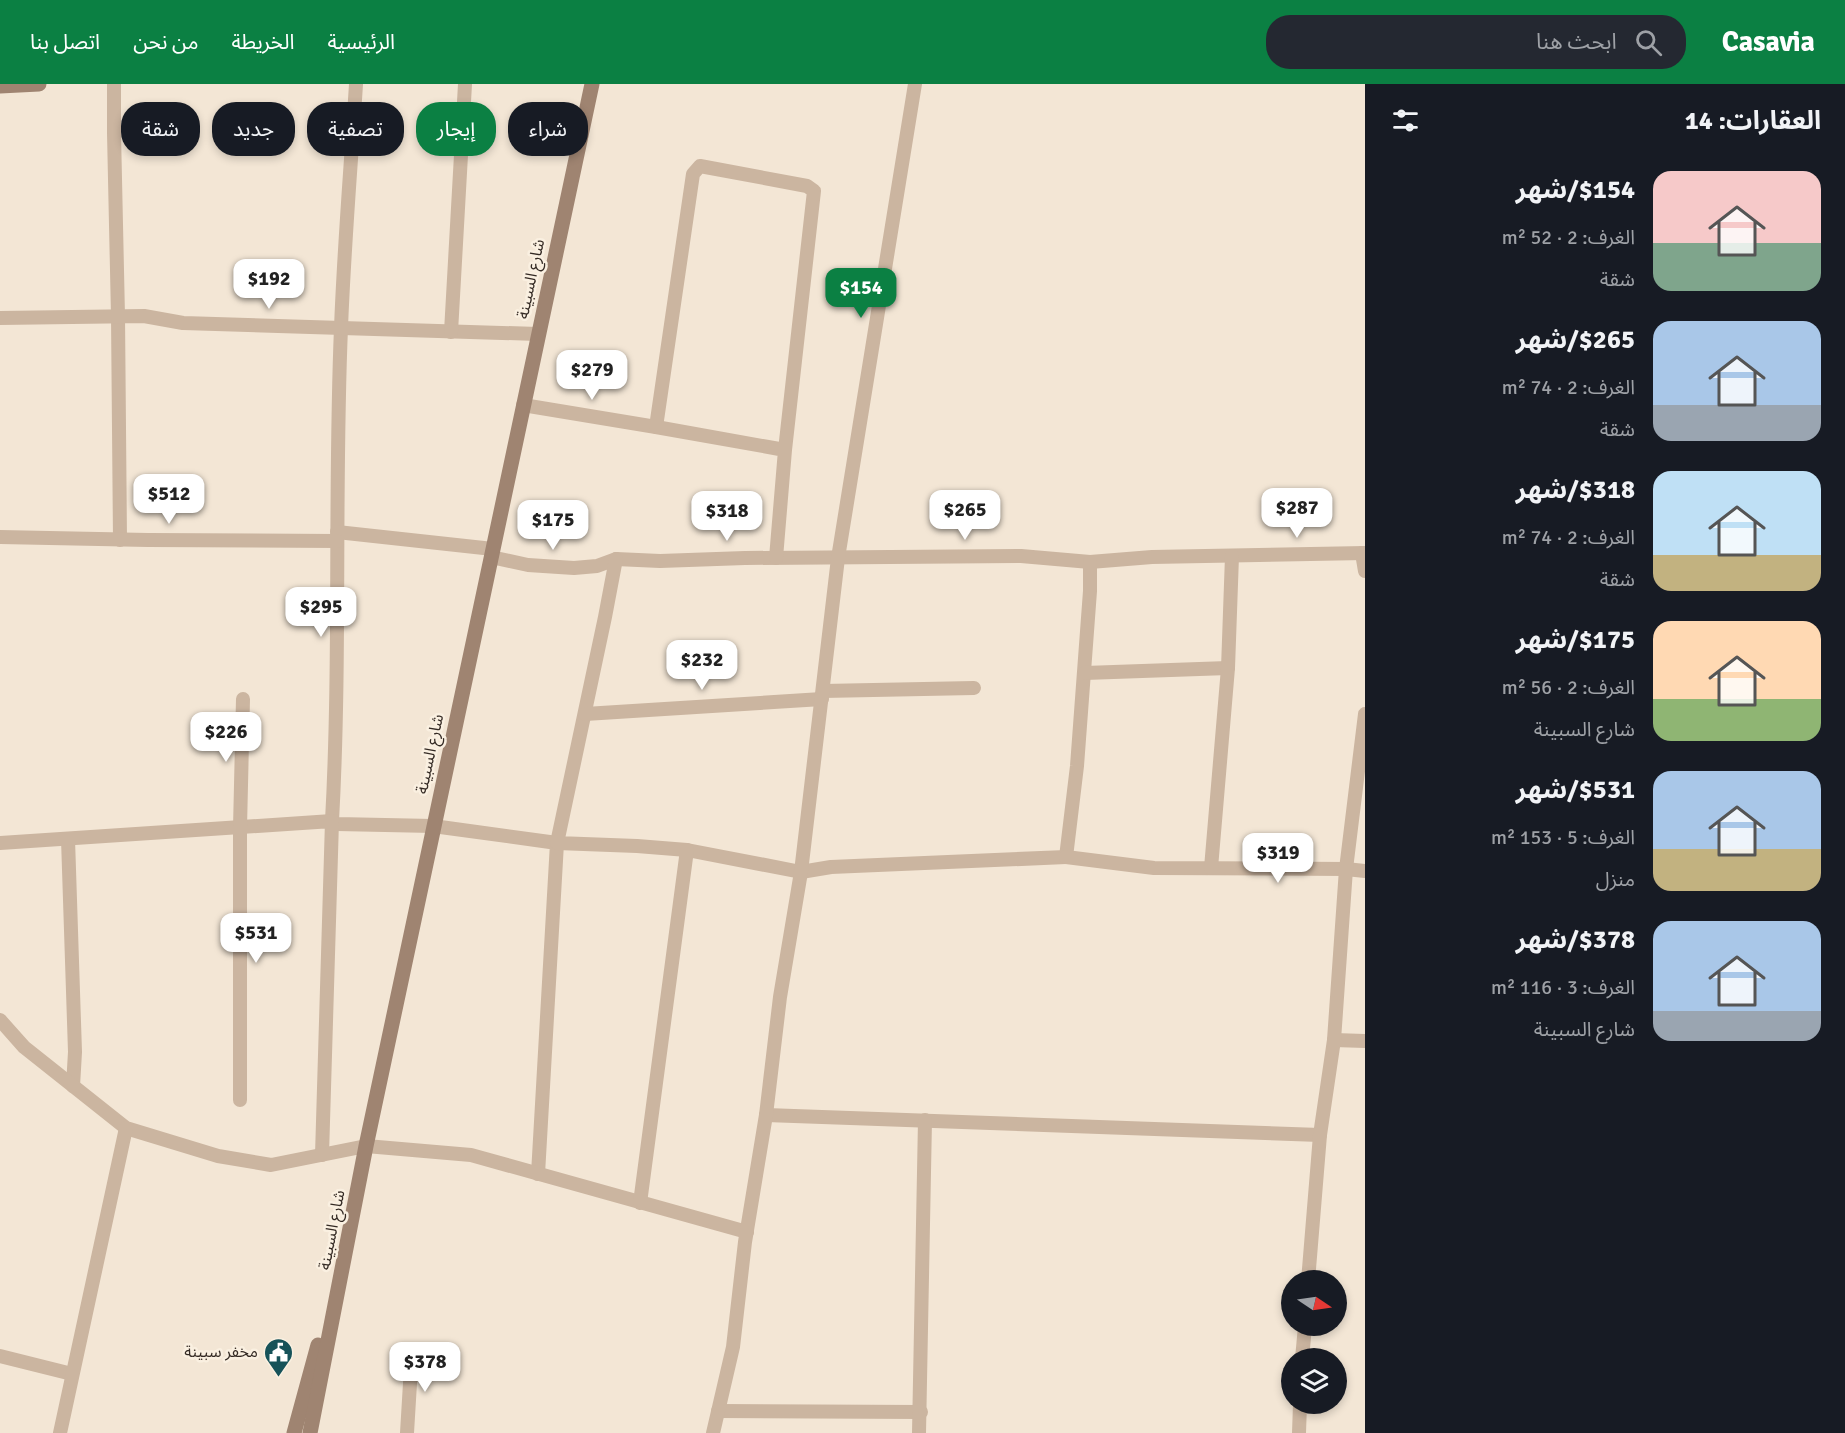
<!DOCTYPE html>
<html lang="ar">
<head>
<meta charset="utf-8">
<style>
  body { margin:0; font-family:Signika,"Noto Sans Arabic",sans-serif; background:#242831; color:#f1f3f6; direction:rtl; height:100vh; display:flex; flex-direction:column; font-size:22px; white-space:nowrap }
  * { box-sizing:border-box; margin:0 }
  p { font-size:20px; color:#9ea1a6 }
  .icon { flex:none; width:33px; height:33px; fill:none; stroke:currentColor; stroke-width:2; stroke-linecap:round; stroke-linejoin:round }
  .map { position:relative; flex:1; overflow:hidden; direction:ltr }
  .details { display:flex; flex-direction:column; background:#171b24; width:480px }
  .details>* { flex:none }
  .guide { position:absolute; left:18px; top:18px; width:570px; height:54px; direction:rtl; display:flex; gap:12px }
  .needle { width:39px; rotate:103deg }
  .controls { position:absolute; left:1281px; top:1186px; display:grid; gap:12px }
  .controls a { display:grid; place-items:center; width:66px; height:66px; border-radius:50%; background:#171b24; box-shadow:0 3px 9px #0003; font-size:30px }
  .price { position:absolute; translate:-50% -51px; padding:0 14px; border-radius:12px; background:#fff; color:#222; font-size:20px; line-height:39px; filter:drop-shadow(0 2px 3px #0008) }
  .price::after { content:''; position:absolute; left:50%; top:36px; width:18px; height:14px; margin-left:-9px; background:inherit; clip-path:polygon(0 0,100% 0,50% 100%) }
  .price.on { background:#0b8043; color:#fff }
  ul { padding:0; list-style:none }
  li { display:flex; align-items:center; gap:18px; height:150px; padding:0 24px }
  li span { display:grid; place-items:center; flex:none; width:168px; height:120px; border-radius:18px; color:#555 }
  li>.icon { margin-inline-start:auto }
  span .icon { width:72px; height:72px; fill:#fffc; stroke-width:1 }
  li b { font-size:26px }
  h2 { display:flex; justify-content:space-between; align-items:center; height:72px; padding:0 24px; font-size:26px }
  .pill { padding:0 21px; border-radius:24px; background:#171b24; box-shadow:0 3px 9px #0003; font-size:21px; line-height:54px }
  .pill.on { background:#0b8043; color:#fff }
  header { display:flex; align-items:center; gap:36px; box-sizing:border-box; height:84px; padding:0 30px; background:#0b8043; color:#fff }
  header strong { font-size:28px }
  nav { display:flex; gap:33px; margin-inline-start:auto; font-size:21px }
  .search { width:420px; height:54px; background:#242831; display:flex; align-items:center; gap:15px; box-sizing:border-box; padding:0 21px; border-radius:24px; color:#9ea1a6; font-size:22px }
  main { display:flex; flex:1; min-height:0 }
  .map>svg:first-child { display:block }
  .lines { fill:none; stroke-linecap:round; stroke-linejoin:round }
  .street { stroke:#cbb5a0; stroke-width:14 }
  .secondary { stroke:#9f8471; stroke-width:15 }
  .labels { text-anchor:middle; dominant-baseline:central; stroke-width:5; stroke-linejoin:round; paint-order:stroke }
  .street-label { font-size:16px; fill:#342a24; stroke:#faf0e1 }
  .poi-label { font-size:16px; fill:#342a24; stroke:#faf0e1; text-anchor:end }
</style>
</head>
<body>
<header>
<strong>Casavia</strong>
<div class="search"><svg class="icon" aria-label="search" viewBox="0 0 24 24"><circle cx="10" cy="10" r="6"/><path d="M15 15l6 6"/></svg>ابحث هنا</div>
<nav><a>الرئيسية</a><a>الخريطة</a><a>من نحن</a><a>اتصل بنا</a></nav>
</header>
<main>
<section class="details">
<h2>العقارات: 14<svg class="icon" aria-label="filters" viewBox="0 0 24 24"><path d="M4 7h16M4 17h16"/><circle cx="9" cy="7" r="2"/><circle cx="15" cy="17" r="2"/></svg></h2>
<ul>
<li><span style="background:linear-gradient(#f6c9c9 60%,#7fa58c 0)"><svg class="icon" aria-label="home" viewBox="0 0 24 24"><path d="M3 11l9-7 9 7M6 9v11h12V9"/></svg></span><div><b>$154/شهر</b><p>الغرف: 2 · 52 m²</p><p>شقة</p></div></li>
<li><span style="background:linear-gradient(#a9c7e8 70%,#9aa5b1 0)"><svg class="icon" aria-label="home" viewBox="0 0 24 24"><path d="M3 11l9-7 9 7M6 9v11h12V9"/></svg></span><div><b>$265/شهر</b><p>الغرف: 2 · 74 m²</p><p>شقة</p></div></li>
<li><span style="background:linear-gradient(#bfe0f5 70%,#c2b280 0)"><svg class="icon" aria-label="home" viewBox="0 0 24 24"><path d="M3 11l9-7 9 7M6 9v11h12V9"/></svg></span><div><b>$318/شهر</b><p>الغرف: 2 · 74 m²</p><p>شقة</p></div></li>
<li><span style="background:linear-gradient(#ffd9b3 65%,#8fb573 0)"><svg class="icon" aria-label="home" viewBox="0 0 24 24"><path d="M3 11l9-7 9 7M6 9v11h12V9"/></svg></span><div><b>$175/شهر</b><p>الغرف: 2 · 56 m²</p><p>شارع السبينة</p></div></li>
<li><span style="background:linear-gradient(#a9c7e8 65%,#c2b280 0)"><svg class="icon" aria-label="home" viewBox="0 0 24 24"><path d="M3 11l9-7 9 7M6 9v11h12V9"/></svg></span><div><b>$531/شهر</b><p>الغرف: 5 · 153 m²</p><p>منزل</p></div></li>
<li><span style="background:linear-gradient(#a9c7e8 75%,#9aa5b1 0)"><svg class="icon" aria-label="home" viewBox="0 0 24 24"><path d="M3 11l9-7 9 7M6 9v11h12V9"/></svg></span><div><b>$378/شهر</b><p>الغرف: 3 · 116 m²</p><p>شارع السبينة</p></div></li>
</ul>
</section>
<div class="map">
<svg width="1365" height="1349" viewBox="0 0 1365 1349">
  <rect width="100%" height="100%" fill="#f3e6d5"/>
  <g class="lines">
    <g class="street">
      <polyline points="114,0 114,49 118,232 120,456"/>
      <path d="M356,0C351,81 344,163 341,244C334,408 341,573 332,737L337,740L433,742L557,759L538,1090"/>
      <polyline points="0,234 144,232 183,239 538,250"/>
      <polyline points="451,248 465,0"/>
      <polyline points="523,321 656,343"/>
      <polyline points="337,448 493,465"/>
      <polyline points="0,453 148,456 337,457"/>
      <polyline points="1362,469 1365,487"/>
      <polyline points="491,473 528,481 574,484 597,482 616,475 660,477 745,474 1021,472 1090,478 1152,473 1365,469"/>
      <polyline points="776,474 785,366 814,107 807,102 700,82 693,90 656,343 785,366"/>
      <polyline points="616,475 605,533 557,759 637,762 687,766 801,788 831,783 1066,773 1077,682 1090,507 1090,478"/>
      <polyline points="1085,589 1228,584"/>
      <polyline points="823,607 974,604"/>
      <polyline points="585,630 822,615"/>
      <polyline points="68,755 75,968 73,1002"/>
      <polyline points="0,759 332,737 322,1071"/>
      <polyline points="1066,773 1154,784 1346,785 1365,787"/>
      <polyline points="1211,784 1228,584 1232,472"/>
      <polyline points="0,936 24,963 126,1044 218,1072 271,1081 366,1062 471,1071 747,1148"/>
      <polyline points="1334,956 1365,957"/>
      <polyline points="240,1016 240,744 243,615"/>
      <polyline points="766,1031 1320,1051"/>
      <polyline points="640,1119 687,766"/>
      <polyline points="1308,1197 1320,1051 1334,956 1346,785 1365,630"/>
      <polyline points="0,1272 72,1290"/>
      <polyline points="1302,1275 1305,1242"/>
      <polyline points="718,1327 921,1328"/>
      <polyline points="60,1349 126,1044"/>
      <polyline points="407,1349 412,1266"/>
      <polyline points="713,1349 733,1263 745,1158 766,1031 780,913 801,788 838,474 915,0"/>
      <polyline points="919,1349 925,1036"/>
      <polyline points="1299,1349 1300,1320"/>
    </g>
    <g class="secondary">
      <polyline points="0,2 39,0"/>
      <polyline points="294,1349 318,1261"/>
      <polyline points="310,1349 366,1062 592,0"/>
    </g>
  </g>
  <defs>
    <symbol id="civic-pin" viewBox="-11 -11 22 30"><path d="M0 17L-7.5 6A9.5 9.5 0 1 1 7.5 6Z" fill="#165259" stroke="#faf0e1"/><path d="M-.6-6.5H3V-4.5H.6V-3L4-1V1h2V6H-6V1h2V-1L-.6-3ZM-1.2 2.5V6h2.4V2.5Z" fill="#fff"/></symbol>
  </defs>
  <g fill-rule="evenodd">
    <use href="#civic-pin" x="262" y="1252" width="33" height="45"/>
  </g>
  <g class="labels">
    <g class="street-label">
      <text transform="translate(531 195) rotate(-78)">شارع السبينة</text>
      <text transform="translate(430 670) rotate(-78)">شارع السبينة</text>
      <text transform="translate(332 1146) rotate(-79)">شارع السبينة</text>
    </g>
    <g class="poi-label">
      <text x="258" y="1268">مخفر سبينة</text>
    </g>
  </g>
</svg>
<div class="controls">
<a><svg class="needle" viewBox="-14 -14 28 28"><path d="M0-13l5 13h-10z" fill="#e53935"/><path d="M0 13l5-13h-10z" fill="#9ea1a6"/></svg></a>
<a><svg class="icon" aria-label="layers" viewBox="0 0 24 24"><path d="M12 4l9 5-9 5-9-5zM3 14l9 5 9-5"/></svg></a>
</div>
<b class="price" style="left:269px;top:226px">$192</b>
<b class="price on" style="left:861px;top:235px">$154</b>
<b class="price" style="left:592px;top:317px">$279</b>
<b class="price" style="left:169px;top:441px">$512</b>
<b class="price" style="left:1297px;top:455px">$287</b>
<b class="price" style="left:965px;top:457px">$265</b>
<b class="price" style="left:727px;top:458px">$318</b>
<b class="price" style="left:553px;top:467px">$175</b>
<b class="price" style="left:321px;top:554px">$295</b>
<b class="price" style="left:702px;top:607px">$232</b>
<b class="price" style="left:226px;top:679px">$226</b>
<b class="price" style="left:1278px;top:800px">$319</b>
<b class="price" style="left:256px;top:880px">$531</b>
<b class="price" style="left:425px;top:1309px">$378</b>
<div class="guide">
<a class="pill">شراء</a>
<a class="pill on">إيجار</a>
<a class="pill">تصفية</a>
<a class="pill">جديد</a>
<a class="pill">شقة</a>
</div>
</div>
</main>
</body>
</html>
